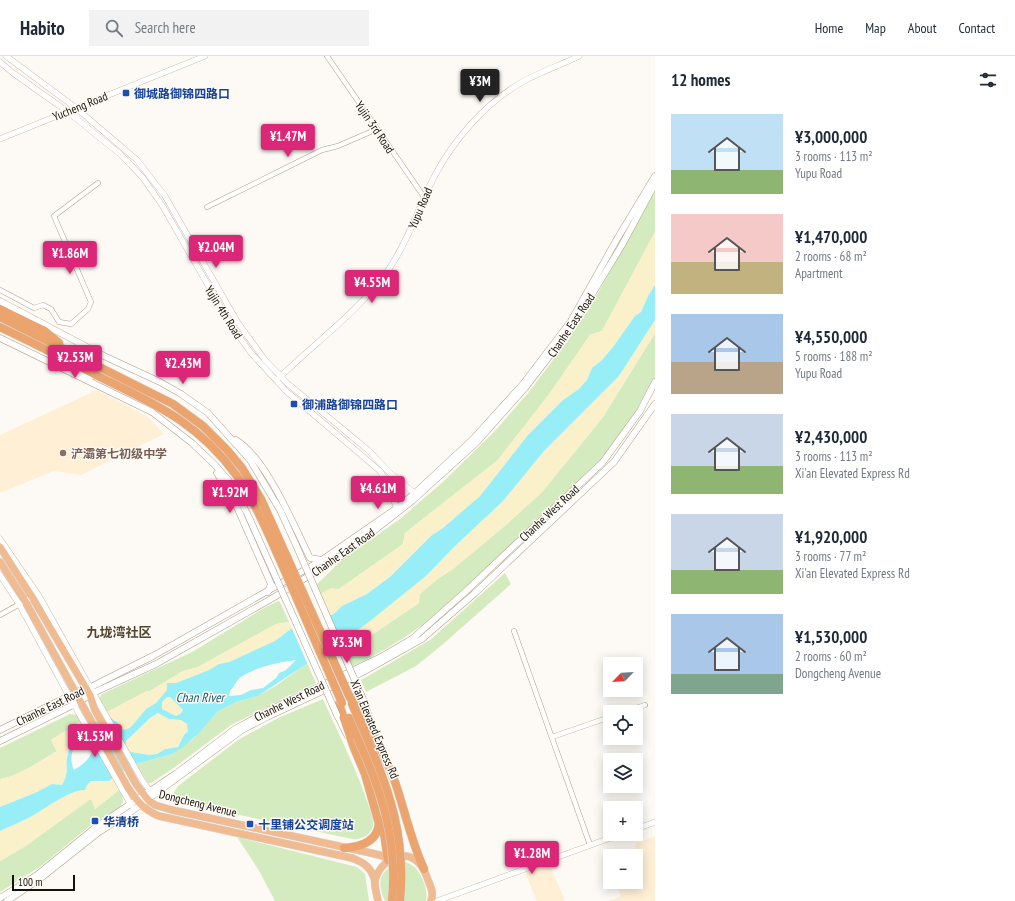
<!DOCTYPE html>
<html lang="en">
<head>
<meta charset="utf-8">
<style>
  body { margin:0; font-family:"PT Sans Narrow","Noto Sans SC",sans-serif; background:#f2f2f3; color:#1f2937; height:100vh; display:flex; flex-direction:column; font-size:15px; white-space:nowrap }
  * { box-sizing:border-box; margin:0 }
  p { font-size:13px; color:#747a83 }
  .icon { flex:none; width:22px; height:22px; fill:none; stroke:currentColor; stroke-width:2; stroke-linecap:round; stroke-linejoin:round }
  .map { position:relative; flex:1; overflow:hidden }
  .drawer { display:flex; flex-direction:column; background:#fff; width:360px }
  .drawer>* { flex:none }
  .needle { width:26px; rotate:245deg }
  .fabs { position:absolute; left:603px; top:601px; display:grid; gap:8px }
  .fabs a { display:grid; place-items:center; width:40px; height:40px; border-radius:0px; background:#fff; box-shadow:0 2px 10px #0003; font-size:20px }
  .scale { position:absolute; left:12px; bottom:10px; width:63px; box-sizing:border-box; padding-left:4px; border:2px solid #171209; border-top:0; font-size:11px; line-height:14px; white-space:nowrap; color:#171209; -webkit-text-stroke:3px #fdfaf5; paint-order:stroke }
  .price { position:absolute; translate:-50% -34px; padding:0 9px; border-radius:4px; background:#db2777; color:#fff; font-size:13px; line-height:26px; filter:drop-shadow(0 1px 2px #0008) }
  .price::after { content:''; position:absolute; left:50%; top:24px; width:12px; height:9px; margin-left:-6px; background:inherit; clip-path:polygon(0 0,100% 0,50% 100%) }
  .price.on { background:#222; color:#fff }
  ul { padding:0; list-style:none }
  li { display:flex; align-items:center; gap:12px; height:100px; padding:0 16px }
  li span { display:grid; place-items:center; flex:none; width:112px; height:80px; border-radius:0px; color:#555 }
  li>.icon { margin-inline-start:auto }
  span .icon { width:48px; height:48px; fill:#fffc; stroke-width:1 }
  li b { font-size:17px }
  h2 { display:flex; justify-content:space-between; align-items:center; height:48px; padding:0 16px; font-size:17px }
  header { display:flex; align-items:center; gap:24px; box-sizing:border-box; height:56px; padding:0 20px; background:#fff; border-bottom:1px solid #e0e1e3 }
  header strong { font-size:19px }
  nav { display:flex; gap:22px; margin-inline-start:auto; font-size:14px }
  .search { width:280px; height:36px; background:#f2f2f3; display:flex; align-items:center; gap:10px; box-sizing:border-box; padding:0 14px; border-radius:0px; color:#747a83; font-size:15px }
  main { display:flex; flex:1; min-height:0 }
  .map>svg:first-child { display:block }
  .built { fill:#ffefd5 }
  .green { fill:#d4ebc0 }
  .sand { fill:#faf1cb }
  .water { fill:#97eef7; fill-rule:evenodd }
  .pier { fill:#fdfaf5 }
  .lines { fill:none; stroke-linecap:round; stroke-linejoin:round }
  .minor-casing { stroke:#ae9f87; stroke-width:5.5 }
  .tertiary-casing { stroke:#ae9f87; stroke-width:6 }
  .secondary-casing { stroke:#ae9f87; stroke-width:7 }
  .primary-casing { stroke:#d5d4d3; stroke-width:8 }
  .trunk-casing { stroke:#d5d4d3; stroke-width:9 }
  .minor { stroke:#fff; stroke-width:4.5 }
  .tertiary { stroke:#fff; stroke-width:5.5 }
  .secondary { stroke:#fff; stroke-width:6 }
  .primary { stroke:#f1bb92; stroke-width:7 }
  .trunk { stroke:#eca46e; stroke-width:8 }
  .secondary-bridge-casing { stroke:#ae9f87; stroke-width:7; stroke-linecap:butt }
  .trunk-bridge-casing { stroke:#d5d4d3; stroke-width:9; stroke-linecap:butt }
  .secondary-bridge { stroke:#fff; stroke-width:6 }
  .trunk-bridge { stroke:#eca46e; stroke-width:8 }
  .transit-dot { fill:#1a4fb4; stroke:#fdfaf5; stroke-width:1.5 }
  .education-dot { fill:#8d6e63; stroke:#fdfaf5; stroke-width:1.5 }
  .labels { text-anchor:middle; dominant-baseline:central; stroke-width:3; stroke-linejoin:round; paint-order:stroke }
  .transit-label { font-size:12px; font-weight:bold; fill:#164399; stroke:#fdfaf5; text-anchor:start }
  .street-label { font-size:12px; fill:#171209; stroke:#fdfaf5 }
  .education-label { font-size:12px; font-weight:bold; fill:#785e54; stroke:#fdfaf5; text-anchor:start }
  .neighbourhood-label { font-size:13px; font-weight:bold; fill:#534631; stroke:#fdfaf5 }
  .water-label { font-size:13px; font-style:italic; fill:#196168; stroke:#fdfaf5 }
</style>
</head>
<body>
<header>
<strong>Habito</strong>
<div class="search"><svg class="icon" aria-label="search" viewBox="0 0 24 24"><circle cx="10" cy="10" r="6"/><path d="M15 15l6 6"/></svg>Search here</div>
<nav><a>Home</a><a>Map</a><a>About</a><a>Contact</a></nav>
</header>
<main>
<div class="map">
<svg width="655" height="845" viewBox="0 0 655 845">
  <rect width="100%" height="100%" fill="#fdfaf5"/>
  <g class="built">
    <polygon points="97,334 148,361 164,378 81,419 54,415 0,437 0,379"/>
    <polygon points="655,780 655,845 609,845 621,840 615,826 636,826 635,788"/>
    <polygon points="549,808 565,844 562,845 537,845 525,817"/>
  </g>
  <g class="green">
    <polygon points="655,135 655,176 602,275 590,279 550,337 498,404 405,477 403,488 339,533 319,538 315,530 342,504 400,463 444,425 494,376 529,336 568,284 590,251"/>
    <path d="M655,277V321L627,371L601,408L444,553C415,575 386,595 353,610L350,608L345,597L419,547V538L439,522L453,513L507,468L542,436L603,361Z"/>
    <polygon points="505,517 511,528 442,589 416,610 366,636 361,624 430,584"/>
    <polygon points="278,545 280,546 289,566 276,568 198,611 183,615 150,635 147,635 107,656 99,643 102,638 192,596 264,552"/>
    <polygon points="307,607 316,627 231,669 175,711 151,727 148,727 136,708 172,698 193,683 217,656 236,646 258,640 277,629"/>
    <path d="M323,643C338,677 355,710 367,745C369,752 374,762 373,769C372,779 361,784 352,783L174,745V736L178,730L238,684L278,662Z"/>
    <path d="M70,658L76,659L81,665L51,684L57,695C42,704 17,721 0,723V692Z"/>
    <polygon points="119,734 121,737 122,736 123,746 120,751 91,769 41,810 0,836 0,805 27,789 91,742 95,753"/>
    <polygon points="237,781 357,811 365,818 369,845 275,845 258,813"/>
    <path d="M404,806C419,808 429,832 426,845H385C375,824 381,811 404,806Z"/>
  </g>
  <g class="sand">
    <polygon points="655,176 655,229 648,240 641,256 635,260 613,291 602,304 592,312 587,324 579,333 563,344 528,379 480,440 443,472 432,479 391,520 367,538 342,550 334,558 329,560 319,538 331,532 339,533 403,488 405,477 498,404 550,337 590,279 602,275"/>
    <polygon points="655,264 655,277 603,361 542,436 507,468 453,513 439,522 420,538 419,547 345,597 341,587 426,520 454,491 503,445 544,395 619,320"/>
    <polygon points="289,566 292,572 275,585 229,606 219,608 209,614 176,627 167,627 167,634 156,647 146,653 131,671 125,674 120,672 118,667 111,662 107,656 147,635 150,635 183,615 198,611 276,568"/>
    <polygon points="167,641 170,641 183,654 176,660 162,653 162,646"/>
    <polygon points="158,657 169,663 181,664 187,668 188,675 184,679 178,691 165,693 157,698 149,699 131,698 125,695 126,685 150,662"/>
    <path d="M81,665L82,669L74,676C73,684 70,690 68,698C64,711 71,713 62,729L52,728L37,736L0,751V723C17,721 42,704 57,696L51,684Z"/>
    <path d="M113,723L119,734L95,753L91,743L27,789L0,805V775C17,767 32,760 47,750C61,740 78,736 91,725L101,726Z"/>
  </g>
  <path class="water" d="M655,229V264L619,320L544,395L503,445L454,491L426,520L365,569L258,640L236,646L217,656L199,677L182,692L172,698L136,708L119,717L109,725H91L87,729L85,734C71,734 52,748 40,755C28,763 13,769 0,775V751L37,736L52,728L62,729C71,713 64,711 68,698C70,690 73,684 74,676L82,669L111,662L118,667L120,672L125,674L131,671L146,653L156,647L167,634V627H176L209,614L219,608L229,606L275,585L292,572L334,558L342,550L367,538L391,520L432,479L443,472L480,440L528,379L563,344L579,333L587,324L592,312L602,304L613,291L635,260L641,256L648,240ZM296,604L286,614L279,617L276,622L263,632L251,634L241,639L229,640L230,635C235,630 237,623 241,621C256,611 279,606 296,604ZM167,641H170L183,654L181,657L176,660L162,653V646ZM158,657L169,663L181,664L187,668L188,675L184,679L178,691L165,693L157,698L149,699L125,695L126,685L150,662ZM89,676C99,694 89,705 74,714C67,699 75,683 89,676Z"/>
  <polygon class="pier" points="328,558 341,588 308,609 291,570 303,565"/>
  <g class="lines">
    <defs>
      <g id="minor">
        <polyline points="327,0 424,141"/>
        <polyline points="207,151 322,94 338,90 377,73"/>
        <polyline points="0,234 34,252 43,249 51,253 59,266 71,268 88,253 91,246 54,160 98,127"/>
        <polyline points="0,559 32,541"/>
        <polyline points="514,575 590,789"/>
        <polyline points="624,656 645,649"/>
        <polyline points="552,681 610,661"/>
      </g>
      <g id="tertiary">
        <polyline points="6,0 76,52 137,104 165,140 238,267 265,304 287,327 368,394 391,418 418,440"/>
        <polyline points="0,6 13,17 68,56 120,98 131,109 143,122 162,149 231,269 251,297 286,335 380,415 386,425 398,455"/>
        <polyline points="0,83 205,0"/>
        <path d="M278,323C315,286 359,256 389,213C408,185 418,153 433,123C453,84 485,47 524,25C542,15 561,9 579,0"/>
        <polyline points="0,483 39,540 142,724 150,735"/>
        <polyline points="0,519 19,548 69,640 131,749"/>
        <polyline points="636,773 655,766"/>
        <polyline points="437,845 621,778"/>
      </g>
      <g id="secondary">
        <polyline points="0,245 104,300 160,326 181,338 208,357 250,404 280,454 296,489"/>
        <polyline points="0,282 152,356 192,387 215,409 229,425 247,457 273,515"/>
        <polyline points="73,310 90,322"/>
        <path d="M236,384C267,403 294,470 310,502L322,504"/>
        <polyline points="217,417 237,451 271,528 268,536"/>
        <polyline points="363,643 372,669"/>
        <polyline points="337,659 347,679"/>
        <polyline points="0,674 85,632 91,631 153,600 322,504 397,452 415,437 473,383 523,328 571,265 617,183 655,120"/>
        <polyline points="0,685 75,648 93,637 156,608 271,543 343,499 412,445 476,387 525,332 574,268 622,189 655,128"/>
        <polyline points="0,842 37,819 96,771 177,717 235,673 270,654 379,602 412,583 464,537 603,406 640,355 655,326"/>
        <polyline points="7,845 41,822 99,776 132,755 242,674 267,661 365,615 422,583 475,537 614,406 655,348"/>
      </g>
      <g id="primary">
        <polyline points="0,491 32,541 90,639 95,654 136,728 148,744 155,749 172,754 371,797 383,800 388,804"/>
        <path d="M0,506L25,545L128,732C137,745 144,754 159,760L352,802C365,807 372,812 375,826"/>
        <path d="M378,845C377,839 374,830 375,824C380,806 402,791 418,806C423,811 426,818 428,824C431,831 434,838 431,845"/>
      </g>
      <g id="trunk">
        <polyline points="0,253 45,275 59,287"/>
        <polyline points="0,261 173,348 203,370 227,394 242,412 261,443 287,501"/>
        <path d="M0,271C33,287 66,303 98,320C155,348 198,366 237,420C255,446 267,475 280,504"/>
        <path d="M353,641C369,669 384,696 395,726C405,755 411,785 424,813"/>
        <path d="M339,648L354,692L365,718L379,768C377,786 360,791 344,792"/>
        <polyline points="352,648 365,678"/>
        <polyline points="349,662 357,681"/>
        <polyline points="382,764 388,804"/>
      </g>
    </defs>
    <use href="#minor" class="minor-casing"/>
    <use href="#tertiary" class="tertiary-casing"/>
    <use href="#secondary" class="secondary-casing"/>
    <use href="#primary" class="primary-casing"/>
    <use href="#trunk" class="trunk-casing"/>
    <use href="#minor" class="minor"/>
    <use href="#tertiary" class="tertiary"/>
    <use href="#secondary" class="secondary"/>
    <use href="#primary" class="primary"/>
    <use href="#trunk" class="trunk"/>
    <defs>
      <g id="secondary-bridge">
        <polyline points="296,489 363,643"/>
        <polyline points="273,515 337,659"/>
      </g>
      <g id="trunk-bridge">
        <polyline points="287,501 350,642"/>
        <polyline points="280,504 342,647"/>
        <path d="M365,678C390,734 406,783 400,845"/>
        <path d="M357,681C382,736 398,785 392,845"/>
      </g>
    </defs>
    <use href="#secondary-bridge" class="secondary-bridge-casing"/>
    <use href="#trunk-bridge" class="trunk-bridge-casing"/>
    <use href="#secondary-bridge" class="secondary-bridge"/>
    <use href="#trunk-bridge" class="trunk-bridge"/>
  </g>
  <g class="transit-dot">
    <rect x="122" y="33" width="8" height="8" rx="2"/>
    <rect x="290" y="344" width="8" height="8" rx="2"/>
    <rect x="91" y="761" width="8" height="8" rx="2"/>
    <rect x="246" y="764" width="8" height="8" rx="2"/>
  </g>
  <circle class="education-dot" cx="63" cy="397" r="4"/>
  <g class="labels">
    <g class="transit-label">
      <text x="134" y="37">御城路御锦四路口</text>
      <text x="302" y="348">御浦路御锦四路口</text>
      <text x="103" y="765">华清桥</text>
      <text x="258" y="768">十里铺公交调度站</text>
    </g>
    <g class="street-label">
      <text transform="translate(80 50) rotate(-22)">Yucheng Road</text>
      <text transform="translate(375 71) rotate(56)">Yujin 3rd Road</text>
      <text transform="translate(420 152) rotate(-67)">Yupu Road</text>
      <text transform="translate(224 256) rotate(58)">Yujin 4th Road</text>
      <text transform="translate(571 269) rotate(-56)">Chanhe East Road</text>
      <text transform="translate(549 457) rotate(-43)">Chanhe West Road</text>
      <text transform="translate(343 496) rotate(-35)">Chanhe East Road</text>
      <text transform="translate(289 645) rotate(-26)">Chanhe West Road</text>
      <text transform="translate(50 650) rotate(-26)">Chanhe East Road</text>
      <text transform="translate(375 673) rotate(67)">Xi'an Elevated Express Rd</text>
      <text transform="translate(198 747) rotate(14)">Dongcheng Avenue</text>
    </g>
    <g class="education-label">
      <text x="71" y="397">浐灞第七初级中学</text>
    </g>
    <g class="neighbourhood-label">
      <text x="119" y="576">九垅湾社区</text>
    </g>
    <g class="water-label">
      <text x="200" y="641">Chan River</text>
    </g>
  </g>
</svg>
<div class="fabs">
<a><svg class="needle" viewBox="-14 -14 28 28"><path d="M0-13l5 13h-10z" fill="#e53935"/><path d="M0 13l5-13h-10z" fill="#747a83"/></svg></a>
<a><svg class="icon" aria-label="locate" viewBox="0 0 24 24"><circle cx="12" cy="12" r="6"/><path d="M12 2v4M12 18v4M2 12h4M18 12h4"/></svg></a>
<a><svg class="icon" aria-label="layers" viewBox="0 0 24 24"><path d="M12 4l9 5-9 5-9-5zM3 14l9 5 9-5"/></svg></a>
<a>+</a>
<a>−</a>
</div>
<div class="scale">100 m</div>
<b class="price on" style="left:480px;top:47px">¥3M</b>
<b class="price" style="left:288px;top:102px">¥1.47M</b>
<b class="price" style="left:216px;top:213px">¥2.04M</b>
<b class="price" style="left:70px;top:219px">¥1.86M</b>
<b class="price" style="left:372px;top:248px">¥4.55M</b>
<b class="price" style="left:75px;top:323px">¥2.53M</b>
<b class="price" style="left:183px;top:329px">¥2.43M</b>
<b class="price" style="left:378px;top:454px">¥4.61M</b>
<b class="price" style="left:230px;top:458px">¥1.92M</b>
<b class="price" style="left:347px;top:608px">¥3.3M</b>
<b class="price" style="left:95px;top:702px">¥1.53M</b>
<b class="price" style="left:532px;top:819px">¥1.28M</b>
</div>
<section class="drawer">
<h2>12 homes<svg class="icon" aria-label="filters" viewBox="0 0 24 24"><path d="M4 7h16M4 17h16"/><circle cx="9" cy="7" r="2"/><circle cx="15" cy="17" r="2"/></svg></h2>
<ul>
<li><span style="background:linear-gradient(#bfe0f5 70%,#8fb573 0)"><svg class="icon" aria-label="home" viewBox="0 0 24 24"><path d="M3 11l9-7 9 7M6 9v11h12V9"/></svg></span><div><b>¥3,000,000</b><p>3 rooms · 113 m²</p><p>Yupu Road</p></div></li>
<li><span style="background:linear-gradient(#f6c9c9 60%,#c2b280 0)"><svg class="icon" aria-label="home" viewBox="0 0 24 24"><path d="M3 11l9-7 9 7M6 9v11h12V9"/></svg></span><div><b>¥1,470,000</b><p>2 rooms · 68 m²</p><p>Apartment</p></div></li>
<li><span style="background:linear-gradient(#a9c7e8 60%,#b9a48a 0)"><svg class="icon" aria-label="home" viewBox="0 0 24 24"><path d="M3 11l9-7 9 7M6 9v11h12V9"/></svg></span><div><b>¥4,550,000</b><p>5 rooms · 188 m²</p><p>Yupu Road</p></div></li>
<li><span style="background:linear-gradient(#c9d6e8 65%,#8fb573 0)"><svg class="icon" aria-label="home" viewBox="0 0 24 24"><path d="M3 11l9-7 9 7M6 9v11h12V9"/></svg></span><div><b>¥2,430,000</b><p>3 rooms · 113 m²</p><p>Xi'an Elevated Express Rd</p></div></li>
<li><span style="background:linear-gradient(#c9d6e8 70%,#8fb573 0)"><svg class="icon" aria-label="home" viewBox="0 0 24 24"><path d="M3 11l9-7 9 7M6 9v11h12V9"/></svg></span><div><b>¥1,920,000</b><p>3 rooms · 77 m²</p><p>Xi'an Elevated Express Rd</p></div></li>
<li><span style="background:linear-gradient(#a9c7e8 75%,#7fa58c 0)"><svg class="icon" aria-label="home" viewBox="0 0 24 24"><path d="M3 11l9-7 9 7M6 9v11h12V9"/></svg></span><div><b>¥1,530,000</b><p>2 rooms · 60 m²</p><p>Dongcheng Avenue</p></div></li>
</ul>
</section>
</main>
</body>
</html>
